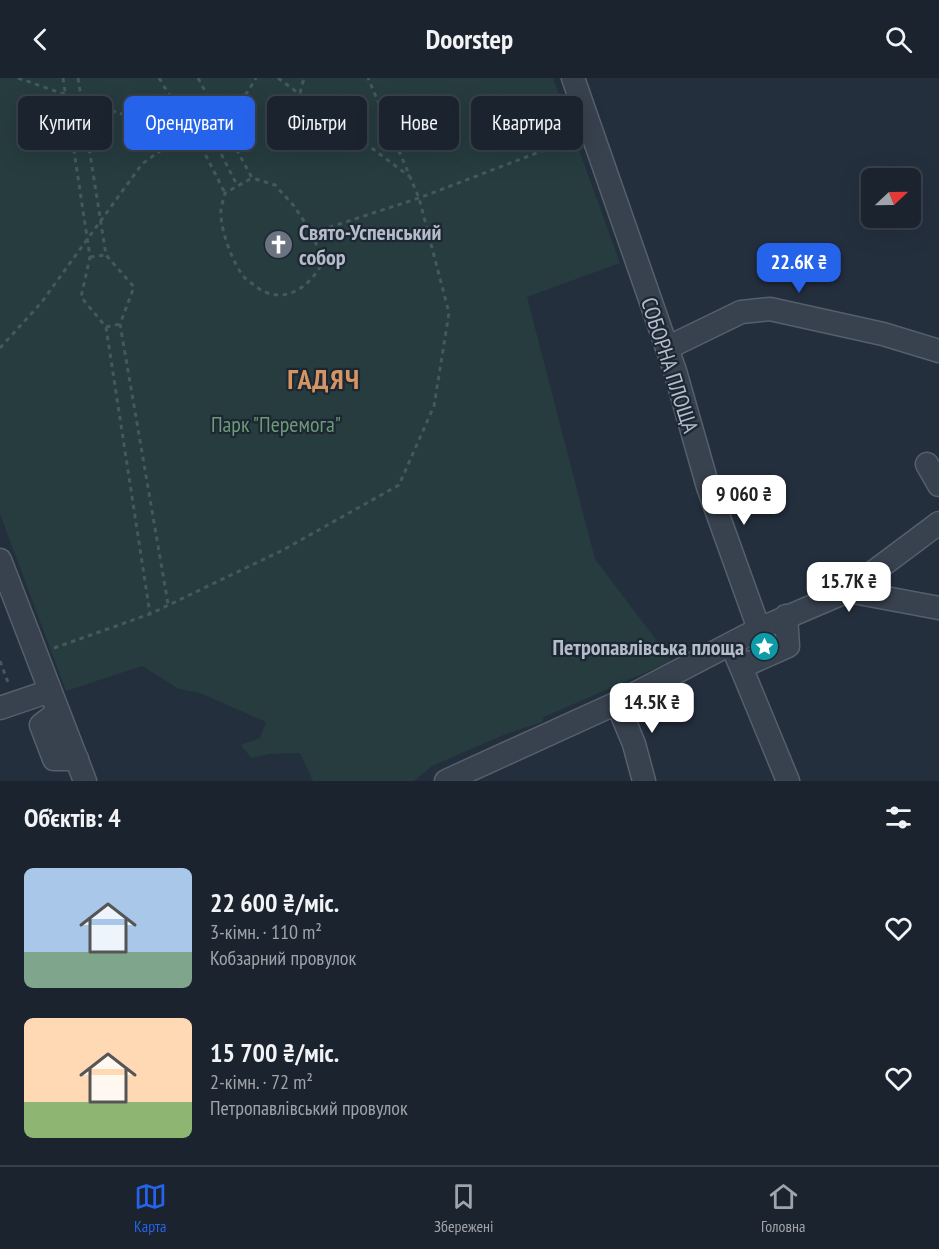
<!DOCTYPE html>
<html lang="uk">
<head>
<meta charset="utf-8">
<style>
  body { margin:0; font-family:"PT Sans Narrow",sans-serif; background:#242b36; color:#f1f3f6; height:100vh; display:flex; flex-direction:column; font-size:22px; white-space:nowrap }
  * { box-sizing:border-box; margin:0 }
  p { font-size:20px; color:#a0a4aa }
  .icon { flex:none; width:33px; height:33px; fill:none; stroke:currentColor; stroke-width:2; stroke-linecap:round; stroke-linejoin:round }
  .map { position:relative; height:703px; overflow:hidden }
  .details { display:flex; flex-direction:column; background:#1b232e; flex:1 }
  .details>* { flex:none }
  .hud { position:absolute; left:18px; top:18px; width:600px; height:54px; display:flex; gap:12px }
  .needle { width:39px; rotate:68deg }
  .controls { position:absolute; left:861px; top:90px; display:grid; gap:12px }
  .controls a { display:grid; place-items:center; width:60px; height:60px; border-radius:9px; background:#1b232e; box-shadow:0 6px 24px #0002,0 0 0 2px #39404a; font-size:30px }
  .price { position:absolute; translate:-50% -51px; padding:0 14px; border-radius:12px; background:#fff; color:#222; font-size:20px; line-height:39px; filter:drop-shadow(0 2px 3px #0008) }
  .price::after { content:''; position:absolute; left:50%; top:36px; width:18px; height:14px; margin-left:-9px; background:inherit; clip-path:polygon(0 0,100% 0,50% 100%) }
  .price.selected { background:#2563eb; color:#fff }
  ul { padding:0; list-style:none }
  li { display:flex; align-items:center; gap:18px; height:150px; padding:0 24px }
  li span { display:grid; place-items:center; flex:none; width:168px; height:120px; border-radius:9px; color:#555 }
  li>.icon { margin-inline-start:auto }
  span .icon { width:72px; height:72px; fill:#fffc; stroke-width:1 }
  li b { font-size:26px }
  h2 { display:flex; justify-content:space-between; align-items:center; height:72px; padding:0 24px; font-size:26px }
  .pill { padding:0 21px; border-radius:9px; background:#1b232e; box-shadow:0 6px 24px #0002,0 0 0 2px #39404a; font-size:21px; line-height:54px }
  .pill.selected { background:#2563eb; color:#fff }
  header { display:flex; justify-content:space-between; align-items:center; height:78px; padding:0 24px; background:#1b232e; font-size:27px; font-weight:700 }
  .tab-bar { display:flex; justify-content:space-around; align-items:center; height:84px; border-top:2px solid #39404a; background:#1b232e; font-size:16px; color:#a0a4aa }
  .tab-bar a { display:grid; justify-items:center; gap:3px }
  .tab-bar .selected { color:#2563eb }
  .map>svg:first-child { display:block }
  .green { fill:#263c3f }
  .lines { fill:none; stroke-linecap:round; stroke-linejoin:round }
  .minor-casing { stroke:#565f6c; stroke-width:25 }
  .path { stroke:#44595c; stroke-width:3; stroke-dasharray:4.5 4.5; stroke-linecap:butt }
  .minor { stroke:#38414e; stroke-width:22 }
  .labels { text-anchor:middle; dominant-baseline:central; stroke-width:4.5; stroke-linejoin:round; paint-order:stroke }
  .poi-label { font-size:22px; font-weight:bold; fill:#b4bcc9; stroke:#1d2633; text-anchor:start }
  .street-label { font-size:22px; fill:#b4bcc9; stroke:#1d2633 }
  .park-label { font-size:22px; fill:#6b9a76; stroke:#1d2633 }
  .district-label { font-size:28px; font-weight:bold; letter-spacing:1.5px; fill:#d59563; stroke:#1d2633 }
</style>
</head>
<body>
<header><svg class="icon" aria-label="back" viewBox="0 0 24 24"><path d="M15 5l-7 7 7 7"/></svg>Doorstep<svg class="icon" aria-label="search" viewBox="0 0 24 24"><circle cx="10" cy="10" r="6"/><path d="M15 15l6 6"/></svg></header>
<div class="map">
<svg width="939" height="703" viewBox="0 0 939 703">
  <rect width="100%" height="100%" fill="#242f3e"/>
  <polygon class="green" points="0,0 553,0 620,185 527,219 595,481 672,583 544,639 542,644 506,656 432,688 414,703 313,703 300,675 269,676 251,680 241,667 260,660 266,644 200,615 179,611 142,588 66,613 0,436"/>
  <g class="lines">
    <defs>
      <g id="minor">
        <polyline points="667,270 741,234 770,231 883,256 939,273"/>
        <polyline points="927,386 939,407"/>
        <polyline points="0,482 85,703"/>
        <polyline points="848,513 939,445"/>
        <polyline points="759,551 848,513 939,530"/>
        <polyline points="735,575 741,589 788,568 786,538"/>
        <polyline points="741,589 788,703"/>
        <polyline points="617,625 634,666 644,703"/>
        <polyline points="0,630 50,613"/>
        <polyline points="58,634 41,647 54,681 77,681"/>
        <polyline points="446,703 617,625 759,551 708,409 675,293 573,0"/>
      </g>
    </defs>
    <use href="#minor" class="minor-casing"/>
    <g class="path">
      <path d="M18,0L182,57C191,55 203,55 211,51C232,39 244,20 256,0"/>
      <polyline points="63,0 90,179 81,219 106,249 150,536"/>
      <polyline points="78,0 106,177 134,209 120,246 168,526"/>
      <polyline points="159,0 204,74 225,115"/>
      <path d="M198,0L252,100L275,107L294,128L312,155L323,184C309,210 283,229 255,208C252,205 247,203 244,199C233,185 222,156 221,138C220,131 223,123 225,115L252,100"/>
      <polyline points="278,0 409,98"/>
      <polyline points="300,15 304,0"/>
      <polyline points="209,52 237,107"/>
      <polyline points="312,155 419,120 576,60"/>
      <polyline points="90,179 106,177"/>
      <polyline points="323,184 340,185 346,183"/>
      <polyline points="106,249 120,246"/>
      <polyline points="0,270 41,225 142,86 182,57"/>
      <polyline points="54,570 150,536 283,472 399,407 434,328 449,235 419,120 368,0"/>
      <polyline points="0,583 9,607"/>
    </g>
    <use href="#minor" class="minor"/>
  </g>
  <defs>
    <symbol id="church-disc" viewBox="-11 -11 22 22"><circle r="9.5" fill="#6b7280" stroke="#1d2633"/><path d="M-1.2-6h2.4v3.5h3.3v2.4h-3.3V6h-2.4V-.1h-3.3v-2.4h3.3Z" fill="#fff"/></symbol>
    <symbol id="sight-disc" viewBox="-11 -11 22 22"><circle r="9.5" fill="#0f9aa8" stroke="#1d2633"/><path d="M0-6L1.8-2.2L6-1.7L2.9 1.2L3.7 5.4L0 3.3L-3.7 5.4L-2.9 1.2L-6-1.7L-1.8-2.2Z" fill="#fff"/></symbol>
  </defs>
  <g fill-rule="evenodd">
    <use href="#church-disc" x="262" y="150" width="33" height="33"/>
    <use href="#sight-disc" x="748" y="552" width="33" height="33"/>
  </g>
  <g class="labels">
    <g class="poi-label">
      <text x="299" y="154">Свято-Успенський<tspan x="299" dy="25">собор</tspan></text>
      <text x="744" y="569" text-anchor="end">Петропавлівська площа</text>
    </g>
    <g class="street-label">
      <text transform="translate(670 287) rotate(72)">СОБОРНА ПЛОЩА</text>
    </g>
    <g class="park-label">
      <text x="276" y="346">Парк "Перемога"</text>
    </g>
    <g class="district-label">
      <text x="324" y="300">ГАДЯЧ</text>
    </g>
  </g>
</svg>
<div class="controls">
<a><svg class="needle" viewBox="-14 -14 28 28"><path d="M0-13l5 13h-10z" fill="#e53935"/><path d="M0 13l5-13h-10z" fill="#a0a4aa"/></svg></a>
</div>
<b class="price selected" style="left:799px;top:216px">22.6K ₴</b>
<b class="price" style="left:744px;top:448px">9 060 ₴</b>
<b class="price" style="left:849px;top:535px">15.7K ₴</b>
<b class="price" style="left:652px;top:656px">14.5K ₴</b>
<div class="hud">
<a class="pill">Купити</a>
<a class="pill selected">Орендувати</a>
<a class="pill">Фільтри</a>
<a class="pill">Нове</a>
<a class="pill">Квартира</a>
</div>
</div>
<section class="details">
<h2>Об’єктів: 4<svg class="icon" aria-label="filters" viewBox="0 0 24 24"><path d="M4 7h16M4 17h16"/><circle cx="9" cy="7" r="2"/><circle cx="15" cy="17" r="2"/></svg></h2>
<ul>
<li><span style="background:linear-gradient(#a9c7e8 70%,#7fa58c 0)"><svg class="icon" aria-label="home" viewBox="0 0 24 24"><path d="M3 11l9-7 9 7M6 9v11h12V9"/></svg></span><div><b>22 600 ₴/міс.</b><p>3-кімн. · 110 m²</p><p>Кобзарний провулок</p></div><svg class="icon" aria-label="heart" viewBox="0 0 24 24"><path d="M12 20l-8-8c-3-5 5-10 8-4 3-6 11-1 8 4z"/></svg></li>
<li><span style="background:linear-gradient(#ffd9b3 70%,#8fb573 0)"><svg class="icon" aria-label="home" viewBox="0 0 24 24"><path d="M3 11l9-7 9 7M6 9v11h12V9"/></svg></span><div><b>15 700 ₴/міс.</b><p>2-кімн. · 72 m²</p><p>Петропавлівський провулок</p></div><svg class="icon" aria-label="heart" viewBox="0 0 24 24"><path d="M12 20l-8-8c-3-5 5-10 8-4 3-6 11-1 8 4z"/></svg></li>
</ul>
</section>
<nav class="tab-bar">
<a class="selected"><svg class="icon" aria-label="map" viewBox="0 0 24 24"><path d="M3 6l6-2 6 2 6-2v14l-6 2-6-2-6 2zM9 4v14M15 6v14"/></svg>Карта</a>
<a><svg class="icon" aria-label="saved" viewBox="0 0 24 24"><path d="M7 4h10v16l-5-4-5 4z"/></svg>Збережені</a>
<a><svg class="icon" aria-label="home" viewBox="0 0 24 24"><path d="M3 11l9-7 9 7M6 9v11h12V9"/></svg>Головна</a>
</nav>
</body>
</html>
